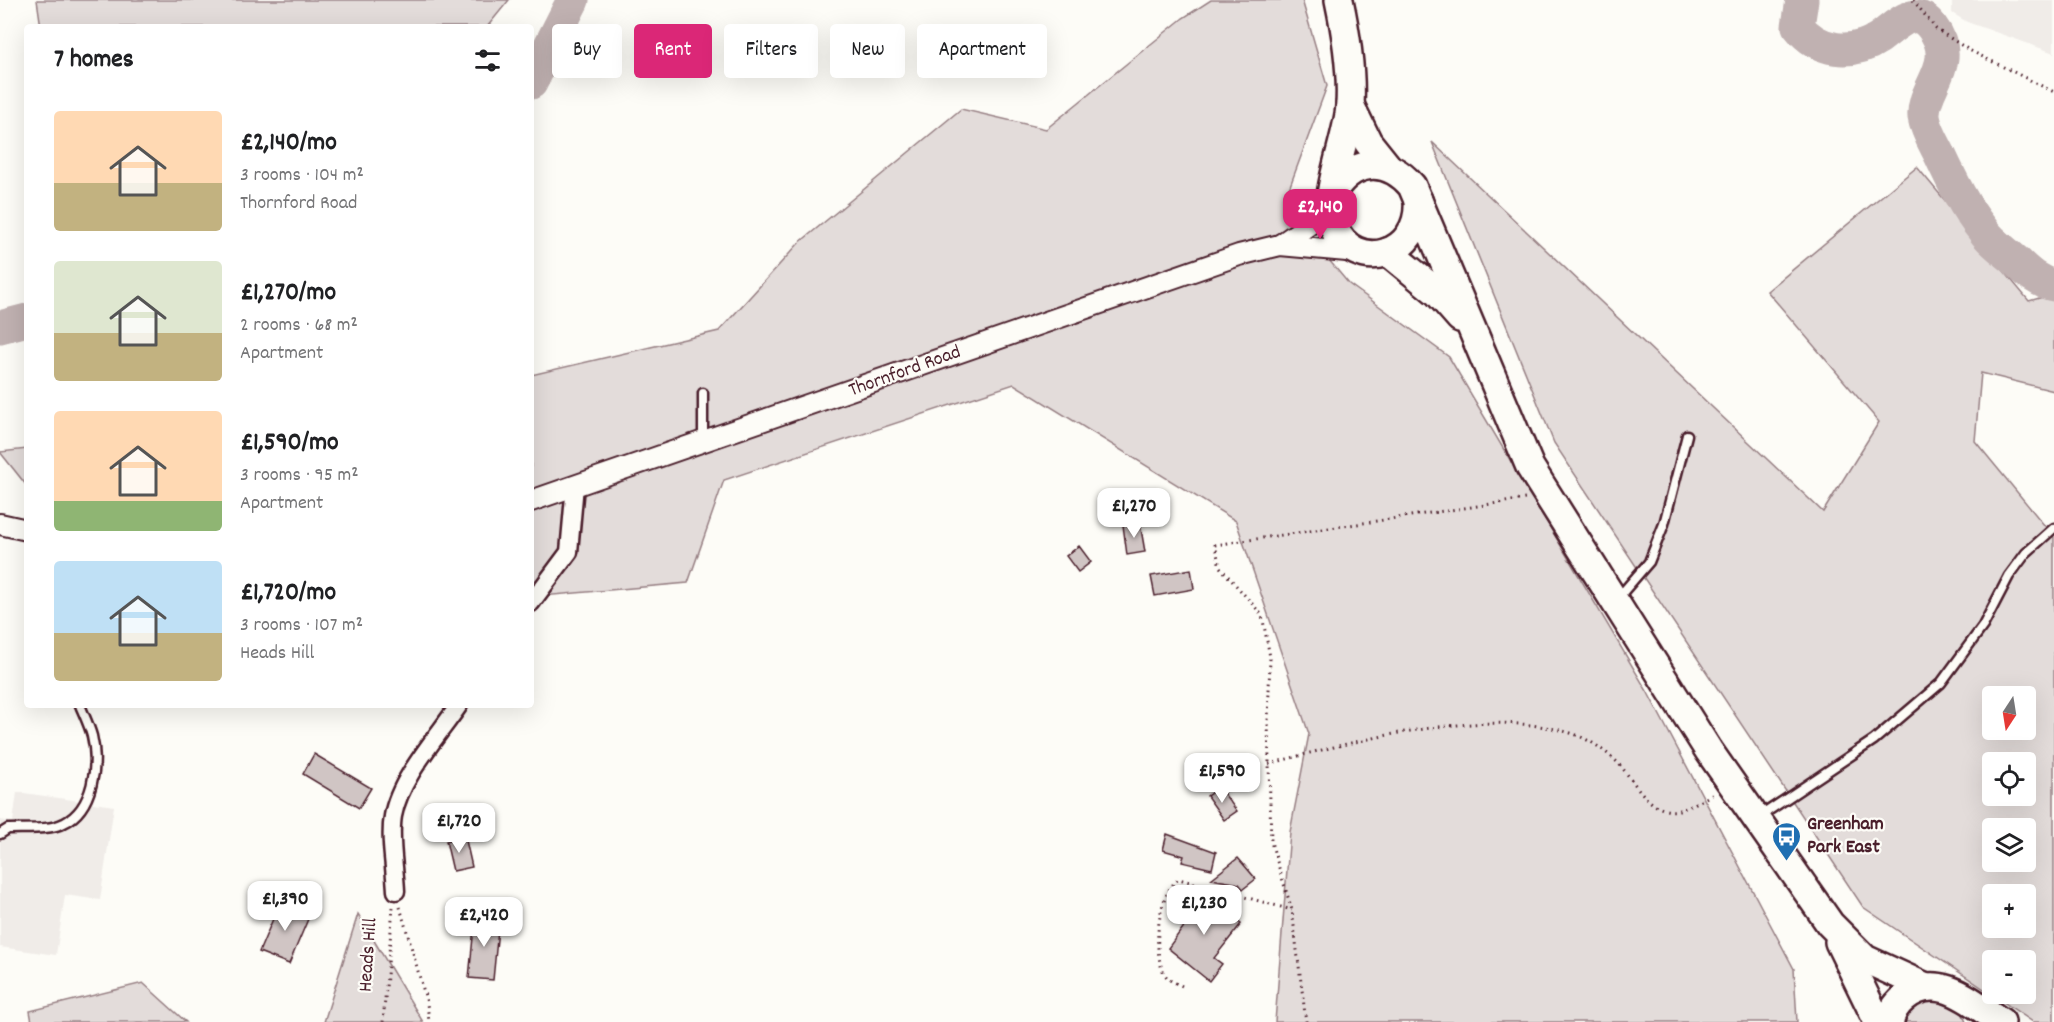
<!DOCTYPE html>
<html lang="en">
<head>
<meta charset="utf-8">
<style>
  body { margin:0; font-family:Dekko,sans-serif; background:#f6f6f6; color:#202124; height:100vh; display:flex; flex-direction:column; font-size:22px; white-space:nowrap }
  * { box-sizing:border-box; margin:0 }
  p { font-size:20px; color:#757577 }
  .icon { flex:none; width:33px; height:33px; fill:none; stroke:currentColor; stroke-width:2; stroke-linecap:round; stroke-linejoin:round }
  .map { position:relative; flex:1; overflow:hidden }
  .details { position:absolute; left:24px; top:24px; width:510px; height:684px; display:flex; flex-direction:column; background:#fff; border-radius:6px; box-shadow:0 6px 24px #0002 }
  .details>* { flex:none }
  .guide { position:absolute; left:552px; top:24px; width:570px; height:54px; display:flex; gap:12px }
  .needle { width:39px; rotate:192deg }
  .controls { position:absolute; left:1982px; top:686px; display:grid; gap:12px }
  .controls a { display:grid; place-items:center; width:54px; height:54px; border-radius:6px; background:#fff; box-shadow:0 6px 24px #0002; font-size:30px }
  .price { position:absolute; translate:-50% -51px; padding:0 14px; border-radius:12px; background:#fff; color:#222; font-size:20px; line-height:39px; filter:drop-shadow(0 2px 3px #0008) }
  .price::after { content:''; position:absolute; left:50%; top:36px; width:18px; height:14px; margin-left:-9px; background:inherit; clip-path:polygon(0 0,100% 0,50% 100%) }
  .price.on { background:#db2777; color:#fff }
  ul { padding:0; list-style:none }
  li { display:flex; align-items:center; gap:18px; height:150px; padding:0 30px }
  li span { display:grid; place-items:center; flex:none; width:168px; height:120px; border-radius:6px; color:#555 }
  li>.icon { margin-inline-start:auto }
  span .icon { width:72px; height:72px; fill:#fffc; stroke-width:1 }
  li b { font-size:26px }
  h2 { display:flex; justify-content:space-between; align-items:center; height:72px; padding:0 30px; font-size:26px }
  .tag { padding:0 21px; border-radius:6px; background:#fff; box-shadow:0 6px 24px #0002; font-size:21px; line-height:54px }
  .tag.on { background:#db2777; color:#fff }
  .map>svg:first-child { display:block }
  .built { fill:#f0ece8 }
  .green { fill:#e3dcda; stroke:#967e82; stroke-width:1.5; fill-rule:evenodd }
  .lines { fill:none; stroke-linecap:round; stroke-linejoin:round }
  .river { stroke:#c0b1b1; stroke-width:33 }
  .building { fill:#d0c5c4; stroke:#4a1f2b; stroke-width:1.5 }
  .service-casing { stroke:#4a1f2b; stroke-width:13 }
  .minor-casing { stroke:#4a1f2b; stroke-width:21 }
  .tertiary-casing { stroke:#4a1f2b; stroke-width:24 }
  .trunk-casing { stroke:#4a1f2b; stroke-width:32 }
  .path { stroke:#4a1f2b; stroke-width:3; stroke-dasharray:1.5 4.5; stroke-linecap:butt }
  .service { stroke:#fdfcf7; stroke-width:8 }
  .minor { stroke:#fdfcf7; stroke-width:16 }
  .tertiary { stroke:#fdfcf7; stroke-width:20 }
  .trunk { stroke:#fdfcf7; stroke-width:27 }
  .labels { text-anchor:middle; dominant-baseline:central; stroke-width:4.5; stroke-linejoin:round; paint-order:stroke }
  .street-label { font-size:20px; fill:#4a1f2b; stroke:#fdfcf7 }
  .poi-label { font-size:20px; font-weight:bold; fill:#4a1f2b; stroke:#fdfcf7; text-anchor:start }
</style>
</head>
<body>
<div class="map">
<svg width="2054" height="1022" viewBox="0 0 2054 1022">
  <rect width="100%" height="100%" fill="#fdfcf7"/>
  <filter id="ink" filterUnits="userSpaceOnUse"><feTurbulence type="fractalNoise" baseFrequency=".0167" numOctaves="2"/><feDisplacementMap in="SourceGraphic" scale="12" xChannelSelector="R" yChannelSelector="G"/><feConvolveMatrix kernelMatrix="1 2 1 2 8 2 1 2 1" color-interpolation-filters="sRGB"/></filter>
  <g filter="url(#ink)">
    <g class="built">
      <polygon points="1952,0 2054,0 2054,53 1967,22 1952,13"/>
      <polygon points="17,792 114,806 100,900 65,895 56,955 0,947 0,820 13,822"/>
    </g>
    <g class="green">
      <polygon points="37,0 509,0 487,27 41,27"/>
      <polygon points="1211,0 1302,0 1327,86 1283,205 1349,284 1449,357 1647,691 1794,969 1797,1022 1275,1022 1290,832 1309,734 1236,521 1014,384 724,480 688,583 531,597 531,375 719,331 799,243 961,109 1046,129 1183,18"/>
      <path d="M1432,142L1823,512L1879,422L1767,291L1917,167L2029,301L2054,294V391L1981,373L1975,441L2054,537V1022H2033L1863,907L1554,443ZM1992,696H2025V729H1992ZM1992,762H2025V795H1992ZM1992,828H2025V861H1992ZM1992,894H2025V927H1992ZM1992,960H2025V993H1992Z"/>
      <polygon points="27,449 27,486 0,452"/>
      <polygon points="358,914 423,1022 324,1022"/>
      <polygon points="143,983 186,1022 32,1022 30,1011"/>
      <polygon points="1933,994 1961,1010 1966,1022 1897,1022 1900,1015"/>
    </g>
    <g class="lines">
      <g class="river">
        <path d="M1802,0L1798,26C1818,52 1852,56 1879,38C1895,27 1914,3 1932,27C1960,64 1921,87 1924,117C1926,130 1934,143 1940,155C1952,181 1965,208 1983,230C1991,242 2005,251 2016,261C2027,272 2038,282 2054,285"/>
        <polyline points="531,83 573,0"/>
        <polyline points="0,327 27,320"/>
      </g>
    </g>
    <g class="building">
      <polygon points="1140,523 1145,552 1127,555 1123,525"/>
      <polygon points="1079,546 1091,562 1078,572 1066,556"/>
      <polygon points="1191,569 1194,589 1155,596 1151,576"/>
      <polygon points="314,754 371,788 359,808 303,774"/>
      <polygon points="1219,787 1237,811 1224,820 1207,796"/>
      <polygon points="1167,834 1216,852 1212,869 1182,862 1184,856 1163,850"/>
      <polygon points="465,836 472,867 453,871 446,841"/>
      <polygon points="1238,858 1256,879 1243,889 1239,884 1211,879"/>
      <polygon points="1199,891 1241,924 1214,958 1222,964 1209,981 1168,948 1197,909 1189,903"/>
      <polygon points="281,900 311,912 289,964 259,952"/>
      <polygon points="475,917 499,919 493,980 469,978"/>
    </g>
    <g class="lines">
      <defs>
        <g id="service">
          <polyline points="703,393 703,441"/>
          <polyline points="1617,599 1649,562 1664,524 1687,435"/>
          <polyline points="1759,817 1874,740 1941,683 1983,626 2009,576 2026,553 2054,528"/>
          <path d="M0,834L8,829C24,828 49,831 64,823C93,809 99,765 92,736C89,725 84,715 80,705"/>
        </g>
        <g id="minor">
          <polyline points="531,603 569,552 575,485"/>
          <path d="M396,891C395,867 389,839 393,816C399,779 438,736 459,705"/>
        </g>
        <g id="tertiary">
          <polyline points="1280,245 1310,224 1330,201"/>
          <polyline points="531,501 1239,255 1280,245 1358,252"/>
          <polyline points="0,524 27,530"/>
        </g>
        <g id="trunk">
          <path d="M1339,0C1346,33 1352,70 1350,105C1349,135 1321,200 1333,226C1355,276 1422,256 1418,200"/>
          <polyline points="1350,105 1368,142 1388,167"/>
          <path d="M1332,193C1352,159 1386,156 1412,186L1530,467L1709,751L1830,924L1865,959L1926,987"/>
          <polyline points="1388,252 1438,293 1460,318"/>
          <polyline points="1839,942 1878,1022"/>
          <path d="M1890,1022C1891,1012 1897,1004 1904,998C1937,969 1973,1003 2001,1022"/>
        </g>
      </defs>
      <use href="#service" class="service-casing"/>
      <use href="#minor" class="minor-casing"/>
      <use href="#tertiary" class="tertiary-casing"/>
      <use href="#trunk" class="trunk-casing"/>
      <g class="path">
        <polyline points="1913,0 1936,29 1969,50 2054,92"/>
        <path d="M1269,764C1353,741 1481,707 1567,732C1586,737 1602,748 1617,762C1634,779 1649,816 1679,810C1689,808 1702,799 1712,795"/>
        <polyline points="400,907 427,1003 429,1022"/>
        <path d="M1182,986C1176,983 1169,981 1166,976C1151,956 1157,893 1179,879L1292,910"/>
        <polyline points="383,1022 393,907"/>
        <polyline points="1306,1022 1292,910 1271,842 1268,723 1270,657 1262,615 1220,567 1215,545 1525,499"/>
      </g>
      <use href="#service" class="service"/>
      <use href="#minor" class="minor"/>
      <use href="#tertiary" class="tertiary"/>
      <use href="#trunk" class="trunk"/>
    </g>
  </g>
  <defs>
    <symbol id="bus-pin" viewBox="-11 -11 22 30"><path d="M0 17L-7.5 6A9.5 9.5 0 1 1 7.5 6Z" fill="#1f6fb2" stroke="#fdfcf7"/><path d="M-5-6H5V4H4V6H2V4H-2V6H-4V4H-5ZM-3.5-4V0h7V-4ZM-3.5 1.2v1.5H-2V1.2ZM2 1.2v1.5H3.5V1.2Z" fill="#fff"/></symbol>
  </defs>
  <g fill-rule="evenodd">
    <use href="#bus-pin" x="1770" y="820" width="33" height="45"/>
  </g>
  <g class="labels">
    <g class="street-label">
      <text transform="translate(905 372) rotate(-20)">Thornford Road</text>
      <text transform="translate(369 955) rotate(-86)">Heads Hill</text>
    </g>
    <g class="poi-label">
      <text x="1807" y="825">Greenham<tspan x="1807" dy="23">Park East</tspan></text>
    </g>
  </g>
</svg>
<div class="controls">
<a><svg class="needle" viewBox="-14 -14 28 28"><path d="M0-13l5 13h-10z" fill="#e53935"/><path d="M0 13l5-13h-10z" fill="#757577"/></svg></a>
<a><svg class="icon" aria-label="locate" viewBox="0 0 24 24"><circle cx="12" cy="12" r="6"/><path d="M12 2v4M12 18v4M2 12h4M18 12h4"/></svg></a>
<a><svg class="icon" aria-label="layers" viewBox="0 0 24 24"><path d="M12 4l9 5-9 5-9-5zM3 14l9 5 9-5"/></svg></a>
<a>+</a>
<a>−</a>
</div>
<b class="price on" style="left:1320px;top:240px">£2,140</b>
<b class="price" style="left:1134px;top:539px">£1,270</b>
<b class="price" style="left:1222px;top:804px">£1,590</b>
<b class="price" style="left:459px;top:854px">£1,720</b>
<b class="price" style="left:285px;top:932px">£1,390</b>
<b class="price" style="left:1204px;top:936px">£1,230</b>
<b class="price" style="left:484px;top:948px">£2,420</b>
<div class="guide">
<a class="tag">Buy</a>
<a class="tag on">Rent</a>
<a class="tag">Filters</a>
<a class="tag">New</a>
<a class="tag">Apartment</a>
</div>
<section class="details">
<h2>7 homes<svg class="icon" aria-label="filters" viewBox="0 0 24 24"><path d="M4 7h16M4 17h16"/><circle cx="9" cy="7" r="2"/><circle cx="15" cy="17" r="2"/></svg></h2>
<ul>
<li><span style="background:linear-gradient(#ffd9b3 60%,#c2b280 0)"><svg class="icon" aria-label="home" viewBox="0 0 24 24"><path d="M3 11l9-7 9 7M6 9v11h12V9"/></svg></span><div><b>£2,140/mo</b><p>3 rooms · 104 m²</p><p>Thornford Road</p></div></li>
<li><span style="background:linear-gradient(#dfe7d0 60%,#c2b280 0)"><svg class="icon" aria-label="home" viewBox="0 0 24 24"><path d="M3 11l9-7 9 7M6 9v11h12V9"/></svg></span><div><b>£1,270/mo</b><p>2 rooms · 68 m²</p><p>Apartment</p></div></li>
<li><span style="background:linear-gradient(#ffd9b3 75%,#8fb573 0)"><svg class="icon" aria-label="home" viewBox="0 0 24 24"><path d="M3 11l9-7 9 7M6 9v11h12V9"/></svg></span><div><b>£1,590/mo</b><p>3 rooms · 95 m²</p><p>Apartment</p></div></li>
<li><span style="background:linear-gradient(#bfe0f5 60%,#c2b280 0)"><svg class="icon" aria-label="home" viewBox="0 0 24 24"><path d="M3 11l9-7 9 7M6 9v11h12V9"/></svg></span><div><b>£1,720/mo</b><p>3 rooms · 107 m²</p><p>Heads Hill</p></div></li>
</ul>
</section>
</div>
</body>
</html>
